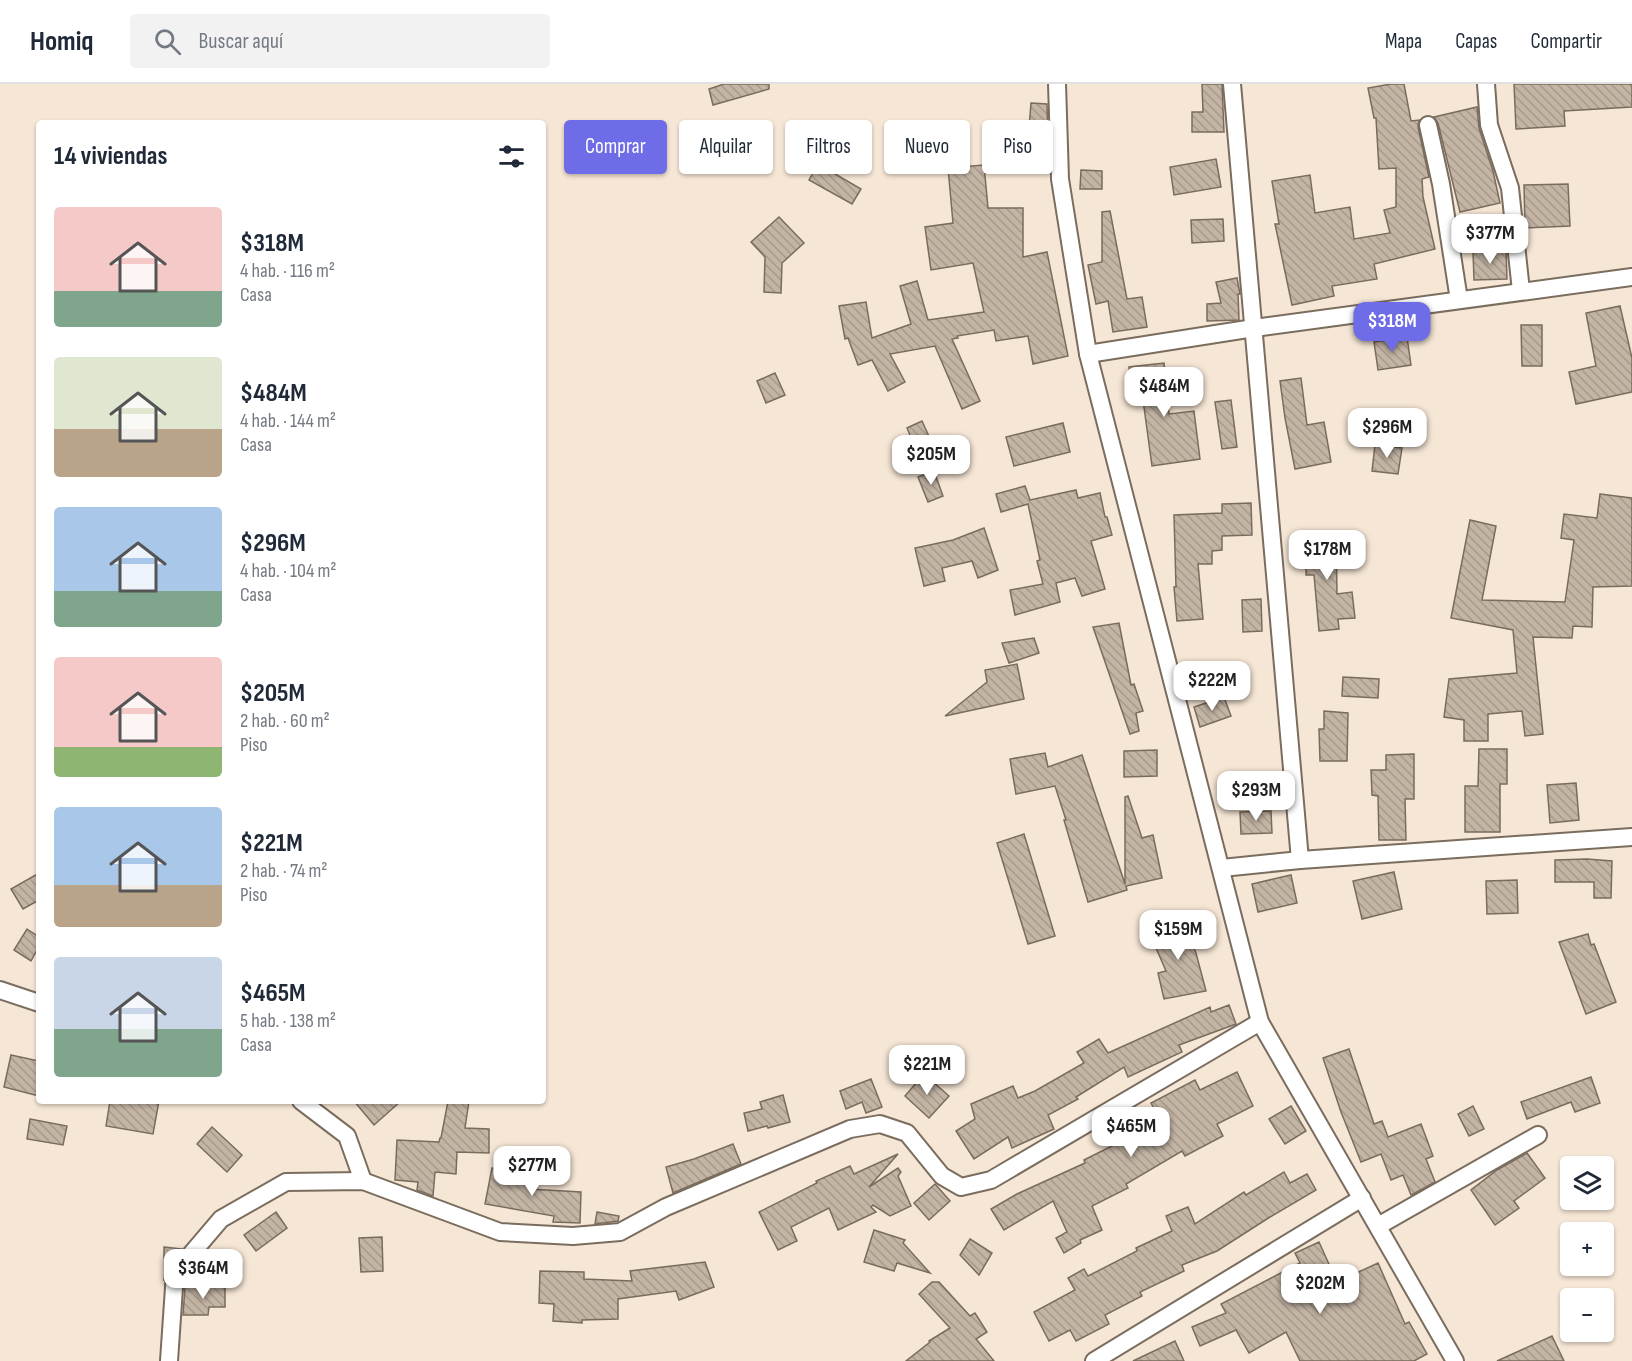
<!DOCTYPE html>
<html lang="es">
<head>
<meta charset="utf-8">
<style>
  body { margin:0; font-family:"Sofia Sans Condensed",sans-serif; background:#f2f2f3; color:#1f2937; height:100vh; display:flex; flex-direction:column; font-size:22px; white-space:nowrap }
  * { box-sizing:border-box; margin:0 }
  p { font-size:20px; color:#747a83 }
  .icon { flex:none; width:33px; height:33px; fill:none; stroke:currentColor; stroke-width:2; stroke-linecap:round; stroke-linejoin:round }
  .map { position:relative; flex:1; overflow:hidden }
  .drawer { position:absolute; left:36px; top:36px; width:510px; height:984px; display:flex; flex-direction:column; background:#fff; border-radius:6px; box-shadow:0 2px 4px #0004 }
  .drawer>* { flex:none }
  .hud { position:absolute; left:564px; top:36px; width:570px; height:54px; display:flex; gap:12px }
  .fabs { position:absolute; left:1560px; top:1072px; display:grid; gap:12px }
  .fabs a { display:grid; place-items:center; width:54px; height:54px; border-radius:6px; background:#fff; box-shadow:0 2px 4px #0004; font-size:30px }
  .price { position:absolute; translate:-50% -51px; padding:0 14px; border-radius:12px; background:#fff; color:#222; font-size:20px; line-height:39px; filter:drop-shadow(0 2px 3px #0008) }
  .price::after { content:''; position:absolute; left:50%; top:36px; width:18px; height:14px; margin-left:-9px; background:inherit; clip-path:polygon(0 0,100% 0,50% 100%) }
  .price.selected { background:#6e6ce7; color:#fff }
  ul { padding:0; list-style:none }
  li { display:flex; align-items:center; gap:18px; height:150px; padding:0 18px }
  li span { display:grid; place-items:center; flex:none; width:168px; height:120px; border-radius:6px; color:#555 }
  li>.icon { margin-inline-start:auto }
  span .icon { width:72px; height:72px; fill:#fffc; stroke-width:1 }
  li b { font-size:26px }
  h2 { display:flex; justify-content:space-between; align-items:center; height:72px; padding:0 18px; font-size:26px }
  .pill { padding:0 21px; border-radius:6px; background:#fff; box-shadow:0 2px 4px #0004; font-size:21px; line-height:54px }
  .pill.selected { background:#6e6ce7; color:#fff }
  header { display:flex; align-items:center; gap:36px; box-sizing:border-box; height:84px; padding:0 30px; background:#fff; border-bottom:2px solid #e0e1e3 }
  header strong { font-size:28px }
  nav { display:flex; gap:33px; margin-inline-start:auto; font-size:21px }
  .search { width:420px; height:54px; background:#f2f2f3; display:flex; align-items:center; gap:15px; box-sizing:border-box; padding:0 21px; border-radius:6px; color:#747a83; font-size:22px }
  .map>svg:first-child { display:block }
  .building { fill:url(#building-back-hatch); stroke:#7a6c5d; stroke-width:1.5 }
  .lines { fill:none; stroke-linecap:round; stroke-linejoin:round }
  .street-casing { stroke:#7a6d5e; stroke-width:20 }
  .street { stroke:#fff; stroke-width:16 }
</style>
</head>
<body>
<header>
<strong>Homiq</strong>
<div class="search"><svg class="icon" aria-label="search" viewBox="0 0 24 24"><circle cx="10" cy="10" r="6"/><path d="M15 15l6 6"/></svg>Buscar aquí</div>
<nav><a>Mapa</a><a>Capas</a><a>Compartir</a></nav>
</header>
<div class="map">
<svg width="1632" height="1277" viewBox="0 0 1632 1277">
  <defs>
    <pattern id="building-back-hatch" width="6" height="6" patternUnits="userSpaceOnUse" patternTransform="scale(1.5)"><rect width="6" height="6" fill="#c3b4a4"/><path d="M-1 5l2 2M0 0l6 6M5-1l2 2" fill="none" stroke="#a79a8d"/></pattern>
  </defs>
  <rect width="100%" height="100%" fill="#f6e6d5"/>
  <g class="building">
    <polygon points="724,0 769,0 769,5 713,21 709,5"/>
    <polygon points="1202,0 1222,0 1224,48 1192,48 1192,28 1203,28"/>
    <polygon points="1391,0 1404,0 1411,37 1419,36 1418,43 1429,93 1422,95 1423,113 1435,165 1374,180 1377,195 1332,202 1334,212 1292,221 1275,140 1279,140 1272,97 1310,91 1315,129 1350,123 1354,155 1390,149 1384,126 1396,123 1396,84 1379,85 1376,34 1374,34 1368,4"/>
    <polygon points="1514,0 1632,0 1632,23 1564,27 1565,42 1516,45"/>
    <polygon points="1031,19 1047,20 1048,58 1028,57"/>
    <polygon points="1477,23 1479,44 1493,87 1500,119 1460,128 1438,39 1434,33"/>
    <polygon points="1216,75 1221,103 1174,111 1170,83"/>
    <polygon points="818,80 861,105 852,120 809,96"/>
    <polygon points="984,81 988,124 1023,124 1023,173 1047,168 1068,272 1033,280 1028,252 996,257 994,246 957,252 958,254 952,255 980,317 962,325 935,262 890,270 905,298 888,307 872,276 858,281 848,254 845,255 839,222 866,218 872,254 911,240 900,202 917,197 928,236 984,228 973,179 931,186 925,143 953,139 948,84"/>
    <polygon points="1081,86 1102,87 1102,105 1080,105"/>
    <polygon points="1568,100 1570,142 1525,144 1524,101"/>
    <polygon points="1110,127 1127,215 1142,213 1147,243 1113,248 1108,217 1096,220 1088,181 1102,178 1102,128"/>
    <polygon points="779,133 804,159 782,179 781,209 764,208 765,173 751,158"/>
    <polygon points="1223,135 1224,157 1192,159 1191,136"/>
    <polygon points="1506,166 1507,195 1474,196 1473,168"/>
    <polygon points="1237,194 1240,210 1238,210 1239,236 1207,237 1207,220 1221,219 1216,198"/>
    <polygon points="1620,222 1632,274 1632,308 1576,320 1569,288 1596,282 1586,229"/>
    <polygon points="1521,241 1542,241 1542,282 1522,282"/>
    <polygon points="1407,253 1411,281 1378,286 1374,258"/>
    <polygon points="1164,279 1169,330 1194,327 1200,375 1152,382 1143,316 1132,317 1129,283"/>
    <polygon points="775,289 785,311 766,319 757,297"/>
    <polygon points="1301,294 1307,341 1324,338 1331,378 1295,385 1285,334 1280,297"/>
    <polygon points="1231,316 1237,363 1222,365 1215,318"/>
    <polygon points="922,337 933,361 917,368 907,344"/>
    <polygon points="1063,339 1070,368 1014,382 1006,353"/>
    <polygon points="1375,361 1402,364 1398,390 1372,387"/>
    <polygon points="934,387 943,412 928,418 918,393"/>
    <polygon points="1025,402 1030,416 1076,406 1078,414 1100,409 1105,433 1107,433 1112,451 1091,457 1105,505 1082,512 1075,494 1056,499 1060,518 1015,531 1010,506 1043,500 1037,477 1040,476 1028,420 1001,428 996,410"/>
    <polygon points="1600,410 1632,414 1632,502 1593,503 1592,543 1573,542 1572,554 1533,553 1543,650 1525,652 1522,627 1488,630 1488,657 1464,657 1464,636 1444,633 1449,595 1517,589 1513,546 1451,534 1470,436 1496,442 1482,516 1565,518 1574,456 1561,454 1564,430 1597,434"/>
    <polygon points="1251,419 1252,451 1222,452 1222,466 1212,467 1212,480 1198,480 1203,535 1177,537 1174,503 1176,503 1174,431 1222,429 1222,420"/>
    <polygon points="984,444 998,486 978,494 972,477 942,484 945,497 924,502 915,464 953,456"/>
    <polygon points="1336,449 1337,510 1352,508 1355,534 1338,535 1339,545 1319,547 1314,491 1306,491 1306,450"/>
    <polygon points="1261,515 1262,547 1243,548 1242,516"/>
    <polygon points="1119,539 1131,601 1134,600 1143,627 1136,629 1139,647 1130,650 1093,543"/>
    <polygon points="1034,554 1039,569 1009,579 1002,559"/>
    <polygon points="1017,580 1024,615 945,632 987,598 985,586"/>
    <polygon points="1343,593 1379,595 1378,614 1342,612"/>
    <polygon points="1224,613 1231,632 1200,643 1194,623"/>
    <polygon points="1324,627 1348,629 1347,677 1320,677 1319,645 1324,645"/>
    <polygon points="1479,665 1507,665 1507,700 1500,700 1500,748 1465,748 1465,702 1478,702"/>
    <polygon points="1157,666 1157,692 1124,693 1124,667"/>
    <polygon points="1045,669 1048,683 1082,671 1125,800 1125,713 1128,712 1142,754 1153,751 1162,794 1126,802 1127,806 1088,818 1064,736 1066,736 1055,702 1016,710 1010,675"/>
    <polygon points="1414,670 1414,715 1405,715 1406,756 1379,756 1378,712 1372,711 1371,686 1386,686 1386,671"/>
    <polygon points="1576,699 1579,736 1550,739 1547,701"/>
    <polygon points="1271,727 1272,749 1241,750 1240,728"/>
    <polygon points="1024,750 1055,852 1028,860 997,759"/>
    <polygon points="1587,775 1612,777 1611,814 1594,814 1594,798 1555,798 1555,776"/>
    <polygon points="1394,788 1402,825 1362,835 1353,797"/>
    <polygon points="39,789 39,816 23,825 11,805"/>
    <polygon points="1291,791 1297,819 1258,828 1252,800"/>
    <polygon points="1517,796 1518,829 1487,830 1486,797"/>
    <polygon points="1181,834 1196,869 1206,907 1164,915 1158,889 1166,887 1149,848"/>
    <polygon points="27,845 39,853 39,862 31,877 14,866"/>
    <polygon points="1588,850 1591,861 1594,860 1616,918 1586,930 1559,858"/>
    <polygon points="1229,921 1236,940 1179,961 1182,968 1128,993 1124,983 1076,1013 1078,1015 1048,1031 1054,1045 1012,1064 1008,1053 974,1075 956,1047 975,1035 971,1020 1013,1002 1018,1014 1035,1007 1084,979 1077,968 1099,955 1108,969 1210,923 1211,928"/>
    <polygon points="1349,965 1374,1040 1382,1037 1388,1053 1421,1040 1433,1072 1426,1075 1435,1098 1415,1109 1411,1111 1403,1091 1391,1096 1381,1070 1361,1078 1341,1028 1323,974"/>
    <polygon points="11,971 39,977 39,1012 4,1003"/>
    <polygon points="1237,988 1253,1022 1217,1040 1223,1052 1185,1072 1182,1067 1126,1100 1128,1104 1092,1122 1102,1146 1080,1156 1081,1159 1064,1169 1056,1154 1067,1148 1053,1117 1004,1146 991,1125 1017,1110 1085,1079 1084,1076 1124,1056 1123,1054 1159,1033 1151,1019 1195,996 1200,1006"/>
    <polygon points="924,990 949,1012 929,1034 905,1012"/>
    <polygon points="1591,993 1600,1019 1575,1028 1571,1018 1527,1035 1521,1018"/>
    <polygon points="871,995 882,1023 866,1029 862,1018 846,1025 840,1007"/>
    <polygon points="783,1011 790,1038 768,1044 767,1042 748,1047 744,1029 762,1025 760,1018"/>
    <polygon points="110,1017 159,1017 153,1050 106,1042"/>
    <polygon points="354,1017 401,1017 374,1041"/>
    <polygon points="448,1017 469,1017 465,1044 489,1045 489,1069 457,1068 456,1090 435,1088 433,1112 417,1106 418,1098 395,1096 397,1056 439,1058 440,1054 441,1054"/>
    <polygon points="1291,1022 1306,1047 1285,1060 1269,1035"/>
    <polygon points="1473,1022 1484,1045 1469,1052 1458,1030"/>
    <polygon points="30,1035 67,1042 63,1061 27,1055"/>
    <polygon points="212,1043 242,1071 227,1088 197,1060"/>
    <polygon points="733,1060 741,1080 673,1109 666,1083 694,1075"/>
    <polygon points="1527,1069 1545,1094 1514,1117 1519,1124 1495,1141 1471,1106 1497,1086"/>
    <polygon points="898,1070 869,1103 898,1084 901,1088 898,1092 911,1122 890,1132 873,1121 871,1123 876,1128 838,1146 829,1124 791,1143 797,1157 778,1166 759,1128 817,1099 816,1097 850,1082 854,1090"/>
    <polygon points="492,1084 533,1091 530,1105 581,1108 580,1139 553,1138 554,1132 485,1120"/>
    <polygon points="1284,1088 1290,1099 1307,1090 1316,1106 1270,1133 1217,1167 1182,1181 1184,1187 1140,1208 1142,1212 1105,1231 1109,1240 1076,1257 1070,1246 1049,1257 1034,1228 1075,1206 1068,1194 1084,1185 1088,1192 1137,1167 1136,1164 1172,1147 1166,1132 1188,1123 1195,1140 1244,1108 1246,1111"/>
    <polygon points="935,1100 950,1117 929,1136 914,1119"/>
    <polygon points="276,1128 287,1144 256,1167 244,1151"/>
    <polygon points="597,1128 619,1132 618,1137 595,1140"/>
    <polygon points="874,1146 905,1156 903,1159 930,1189 897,1179 894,1187 864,1178"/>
    <polygon points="382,1153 383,1187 361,1188 359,1154"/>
    <polygon points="970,1155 992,1169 979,1191 960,1171"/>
    <polygon points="1319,1158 1337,1198 1378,1179 1405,1240 1409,1238 1427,1270 1414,1277 1300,1277 1286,1248 1249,1269 1236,1246 1200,1262 1192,1243 1226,1229 1221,1220 1300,1179 1295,1169"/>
    <polygon points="164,1163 182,1165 167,1183 164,1197"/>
    <polygon points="705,1178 714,1203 679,1216 676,1207 618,1215 618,1235 582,1236 582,1239 553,1237 554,1220 539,1219 540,1187 584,1188 584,1195 632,1197 630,1187"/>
    <polygon points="932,1198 939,1198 970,1232 975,1229 987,1248 976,1255 994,1277 906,1277 930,1258 929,1257 950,1244 919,1210"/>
    <polygon points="185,1203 225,1203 225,1223 209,1223 208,1231 183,1231"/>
    <polygon points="1552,1252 1564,1277 1497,1277"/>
    <polygon points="1175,1257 1184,1277 1133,1277"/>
  </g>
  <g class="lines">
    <defs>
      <g id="street">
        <polyline points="1057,0 1060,95 1088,270 1260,938 1455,1277"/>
        <polyline points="1232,0 1300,776"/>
        <polyline points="1486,0 1489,41 1510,104 1521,207"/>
        <polyline points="1428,41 1441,100 1459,216"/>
        <polyline points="1088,270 1254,244 1632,193"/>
        <polyline points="1222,784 1300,776 1632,753"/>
        <polyline points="0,906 39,919"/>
        <polyline points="301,1017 347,1052 363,1097"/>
        <polyline points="1378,1142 1538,1051"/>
        <polyline points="169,1277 175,1189 221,1135 286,1098 363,1097 500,1148 573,1152 620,1148 666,1123 850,1045 880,1040 907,1049 942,1092 961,1103 991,1096 1260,938"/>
        <polyline points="1094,1277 1362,1114"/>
      </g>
    </defs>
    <use href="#street" class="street-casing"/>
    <use href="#street" class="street"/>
  </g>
</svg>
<div class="fabs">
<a><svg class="icon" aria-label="layers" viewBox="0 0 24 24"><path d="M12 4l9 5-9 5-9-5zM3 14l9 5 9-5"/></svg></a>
<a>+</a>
<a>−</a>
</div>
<b class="price" style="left:1490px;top:181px">$377M</b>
<b class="price selected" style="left:1392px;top:269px">$318M</b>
<b class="price" style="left:1164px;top:334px">$484M</b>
<b class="price" style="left:1387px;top:375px">$296M</b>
<b class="price" style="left:931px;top:402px">$205M</b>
<b class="price" style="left:1327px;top:497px">$178M</b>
<b class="price" style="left:1212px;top:628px">$222M</b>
<b class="price" style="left:1256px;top:738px">$293M</b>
<b class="price" style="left:1178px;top:877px">$159M</b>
<b class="price" style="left:927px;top:1012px">$221M</b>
<b class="price" style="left:1131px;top:1074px">$465M</b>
<b class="price" style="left:532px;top:1113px">$277M</b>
<b class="price" style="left:203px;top:1216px">$364M</b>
<b class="price" style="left:1320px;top:1231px">$202M</b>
<div class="hud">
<a class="pill selected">Comprar</a>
<a class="pill">Alquilar</a>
<a class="pill">Filtros</a>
<a class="pill">Nuevo</a>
<a class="pill">Piso</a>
</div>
<section class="drawer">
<h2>14 viviendas<svg class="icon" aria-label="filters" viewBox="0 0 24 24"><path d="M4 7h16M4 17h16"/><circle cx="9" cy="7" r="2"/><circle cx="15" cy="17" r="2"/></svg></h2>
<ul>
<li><span style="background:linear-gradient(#f6c9c9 70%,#7fa58c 0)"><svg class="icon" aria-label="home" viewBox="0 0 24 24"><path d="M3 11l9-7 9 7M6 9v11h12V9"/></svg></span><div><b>$318M</b><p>4 hab. · 116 m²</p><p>Casa</p></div></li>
<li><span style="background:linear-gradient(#dfe7d0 60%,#b9a48a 0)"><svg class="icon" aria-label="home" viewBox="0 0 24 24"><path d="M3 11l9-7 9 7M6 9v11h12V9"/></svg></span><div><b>$484M</b><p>4 hab. · 144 m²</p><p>Casa</p></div></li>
<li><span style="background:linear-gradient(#a9c7e8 70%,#7fa58c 0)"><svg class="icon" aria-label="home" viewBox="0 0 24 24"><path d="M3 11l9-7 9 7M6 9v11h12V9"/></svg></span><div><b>$296M</b><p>4 hab. · 104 m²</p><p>Casa</p></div></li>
<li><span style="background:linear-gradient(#f6c9c9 75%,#8fb573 0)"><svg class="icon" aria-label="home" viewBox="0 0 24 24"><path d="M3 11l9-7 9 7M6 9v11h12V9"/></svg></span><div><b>$205M</b><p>2 hab. · 60 m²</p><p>Piso</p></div></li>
<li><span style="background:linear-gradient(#a9c7e8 65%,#b9a48a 0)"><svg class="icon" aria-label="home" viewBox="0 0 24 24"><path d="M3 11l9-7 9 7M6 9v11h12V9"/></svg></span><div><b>$221M</b><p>2 hab. · 74 m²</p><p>Piso</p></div></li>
<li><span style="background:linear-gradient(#c9d6e8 60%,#7fa58c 0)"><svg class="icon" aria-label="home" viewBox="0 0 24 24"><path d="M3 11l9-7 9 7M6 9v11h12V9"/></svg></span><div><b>$465M</b><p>5 hab. · 138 m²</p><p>Casa</p></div></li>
</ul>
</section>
</div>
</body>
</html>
